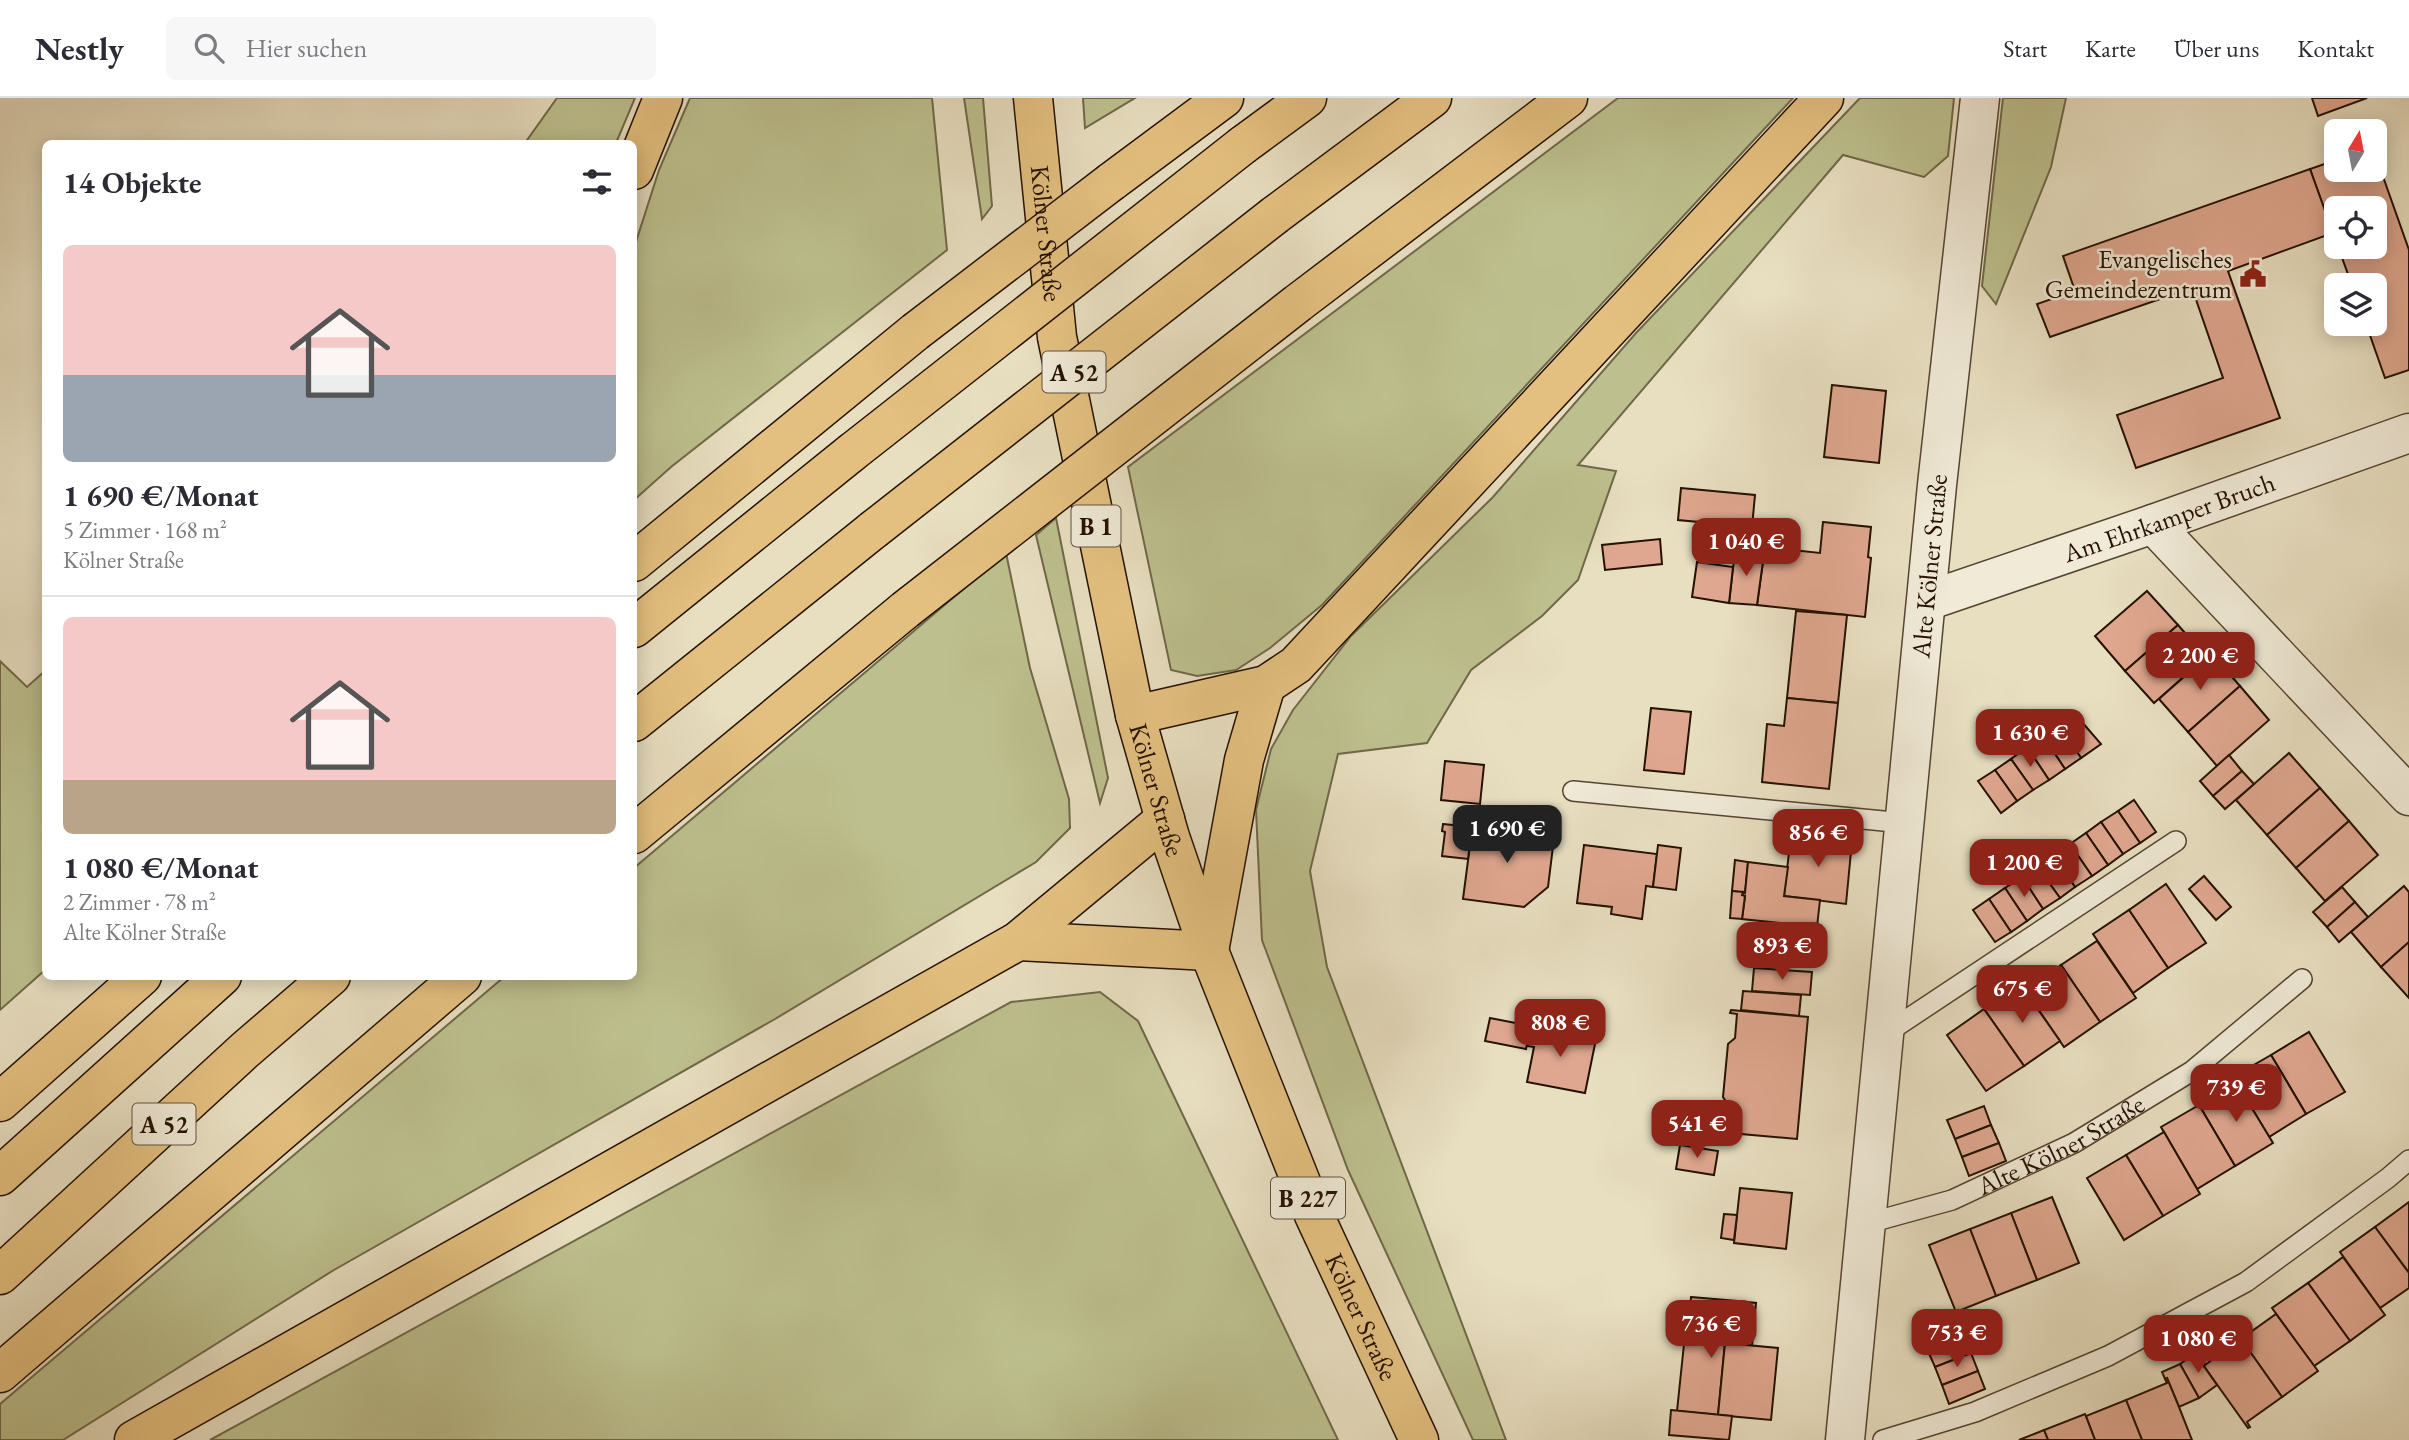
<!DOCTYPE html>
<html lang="de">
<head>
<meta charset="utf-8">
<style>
  body { margin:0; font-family:"EB Garamond",serif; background:#f7f7f7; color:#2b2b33; height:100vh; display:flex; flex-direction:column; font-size:26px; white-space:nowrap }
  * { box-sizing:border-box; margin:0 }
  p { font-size:23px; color:#7c7c81 }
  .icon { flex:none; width:38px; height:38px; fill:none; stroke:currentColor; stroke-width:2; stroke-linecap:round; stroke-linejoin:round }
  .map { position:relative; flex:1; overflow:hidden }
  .drawer { position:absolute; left:42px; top:42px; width:595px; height:840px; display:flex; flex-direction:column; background:#fff; border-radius:10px; box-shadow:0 4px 18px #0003 }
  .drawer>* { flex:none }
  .needle { width:46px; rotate:10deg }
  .fabs { position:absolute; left:2324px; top:21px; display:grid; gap:14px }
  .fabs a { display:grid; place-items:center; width:63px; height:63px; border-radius:10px; background:#fff; box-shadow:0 4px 18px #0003; font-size:35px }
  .price { position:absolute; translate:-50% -60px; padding:0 16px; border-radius:14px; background:#8f2418; color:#fff; font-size:23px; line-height:46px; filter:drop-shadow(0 2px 4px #0008) }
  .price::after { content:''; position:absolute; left:50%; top:42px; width:21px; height:16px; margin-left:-10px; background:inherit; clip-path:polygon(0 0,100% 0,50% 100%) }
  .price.selected { background:#222; color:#fff }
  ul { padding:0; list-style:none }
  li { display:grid; align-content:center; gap:14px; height:371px; padding:0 21px }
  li+li { border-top:2px solid #e1e1e2 }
  li span { display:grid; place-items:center; height:217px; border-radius:10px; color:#555 }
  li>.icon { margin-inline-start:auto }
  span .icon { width:126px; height:126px; fill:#fffc; stroke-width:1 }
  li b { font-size:30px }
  h2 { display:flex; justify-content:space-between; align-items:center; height:84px; padding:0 21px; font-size:30px }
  header { display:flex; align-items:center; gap:42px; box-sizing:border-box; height:98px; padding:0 35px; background:#fff; border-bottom:2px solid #e1e1e2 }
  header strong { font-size:33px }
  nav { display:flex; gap:38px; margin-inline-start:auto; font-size:24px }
  .search { width:490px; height:63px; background:#f7f7f7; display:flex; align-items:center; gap:18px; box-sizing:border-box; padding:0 24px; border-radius:10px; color:#7c7c81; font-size:26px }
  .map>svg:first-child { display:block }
  .green { fill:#bdc08e; stroke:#706848; stroke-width:2 }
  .building { fill:#dfa78f; stroke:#241101; stroke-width:2 }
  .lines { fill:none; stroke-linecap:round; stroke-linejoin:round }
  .lane-casing { stroke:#554431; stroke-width:22 }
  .street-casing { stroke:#554431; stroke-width:41 }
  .primary-casing { stroke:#241101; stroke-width:41 }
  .highway-casing { stroke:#241101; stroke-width:41 }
  .lane { stroke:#f0ead7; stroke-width:19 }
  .street { stroke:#f0ead7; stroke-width:38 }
  .primary { stroke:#e4c080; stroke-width:38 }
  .highway { stroke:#e4c080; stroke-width:38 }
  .highway-bridge-casing { stroke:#241101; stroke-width:41; stroke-linecap:butt }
  .highway-bridge { stroke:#e4c080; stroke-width:38 }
  .labels { text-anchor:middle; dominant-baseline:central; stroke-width:5; stroke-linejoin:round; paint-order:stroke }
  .shield { fill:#f0ead7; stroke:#615241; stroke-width:2 }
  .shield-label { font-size:24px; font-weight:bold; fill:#241101 }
  .street-label { font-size:26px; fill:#241101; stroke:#f0ead7 }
  .poi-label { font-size:26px; fill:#241101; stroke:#f0ead7; text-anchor:end }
</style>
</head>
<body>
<header>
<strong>Nestly</strong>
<div class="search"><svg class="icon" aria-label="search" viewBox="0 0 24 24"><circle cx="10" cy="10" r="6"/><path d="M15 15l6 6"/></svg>Hier suchen</div>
<nav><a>Start</a><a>Karte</a><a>Über uns</a><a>Kontakt</a></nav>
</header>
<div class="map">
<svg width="2409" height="1342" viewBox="0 0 2409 1342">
  <rect width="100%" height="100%" fill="#e8dfc1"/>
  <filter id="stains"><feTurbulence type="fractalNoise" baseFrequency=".00286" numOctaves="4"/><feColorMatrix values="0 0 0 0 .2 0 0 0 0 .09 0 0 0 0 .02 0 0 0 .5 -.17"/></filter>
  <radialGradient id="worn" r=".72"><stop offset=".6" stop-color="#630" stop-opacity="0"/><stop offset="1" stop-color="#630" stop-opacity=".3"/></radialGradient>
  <g class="green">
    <polygon points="557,0 635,0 616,45 525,45"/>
    <polygon points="690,0 932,0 947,152 671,369 634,402 634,150 659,72"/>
    <polygon points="964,0 983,0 992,108 982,121"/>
    <polygon points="1083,0 1135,0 1085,30"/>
    <polygon points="1618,0 1793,0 1322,507 1270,550 1236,572 1197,578 1171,572 1128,369"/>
    <polygon points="1860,0 1954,0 1948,58 1924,79 1843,57 1578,367 1616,373 1578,482 1542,518 1471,572 1427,645 1338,656 1310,773 1327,869 1506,1342 1473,1342 1348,1072 1262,842 1256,712 1271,651 1293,612 1351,538 1493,399 1636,235"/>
    <polygon points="2003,0 2066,0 2051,69 1996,206 1982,188"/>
    <polygon points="1056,420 1108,680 1100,705 1036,437"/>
    <polygon points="1006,455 1030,570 1069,701 1070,730 1036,764 775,921 334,1172 63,1342 0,1342 0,1306 504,879 634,878 634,770"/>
    <polygon points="0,563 27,589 46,572 45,872 0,912"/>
    <polygon points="1100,894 1138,923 1338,1342 210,1342 1011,904"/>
  </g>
  <g class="building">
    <polygon points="2312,0 2367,0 2318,18"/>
    <polygon points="2375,56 2409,152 2409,272 2385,280 2366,226 2375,226 2375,187 2352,187 2338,149 2375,149 2375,110 2336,110 2336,144 2310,71 2336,62 2336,72 2375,72"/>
    <polygon points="2310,71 2333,135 2228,173 2280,320 2136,370 2117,317 2223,280 2192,190 2050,239 2037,206 2075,193 2063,158"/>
    <polygon points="1832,287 1886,293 1879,365 1824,359"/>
    <polygon points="1681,390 1755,397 1752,429 1678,422"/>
    <polygon points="1823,424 1871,429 1868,459 1871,460 1865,519 1757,507 1765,449 1820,455"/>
    <polygon points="1660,441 1662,466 1605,472 1602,447"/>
    <polygon points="1735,453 1764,456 1757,507 1729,505"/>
    <polygon points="1697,464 1733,469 1729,505 1692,499"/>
    <polygon points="2147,493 2178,527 2125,573 2095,538"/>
    <polygon points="1796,513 1847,517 1838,605 1787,600"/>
    <polygon points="2178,527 2206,559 2154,605 2125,573"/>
    <polygon points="2211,555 2240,588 2188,634 2159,601"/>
    <polygon points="2240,588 2269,622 2217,668 2188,634"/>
    <polygon points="1787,600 1838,605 1829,691 1762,684 1767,626 1784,628"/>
    <polygon points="1651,610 1691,614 1684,676 1644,672"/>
    <polygon points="2075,616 2101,646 2081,660 2059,627"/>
    <polygon points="2059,627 2081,660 2065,671 2043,638"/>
    <polygon points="2043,638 2065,671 2049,682 2027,649"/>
    <polygon points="2027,649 2049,682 2033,692 2011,661"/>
    <polygon points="2289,655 2320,690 2267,737 2236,702"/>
    <polygon points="2229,657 2242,673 2213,698 2200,683"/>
    <polygon points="2011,661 2033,692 2017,703 1995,672"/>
    <polygon points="1445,663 1484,667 1480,706 1441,702"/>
    <polygon points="1995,672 2017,703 2001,715 1978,683"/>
    <polygon points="2242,673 2254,686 2225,711 2213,698"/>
    <polygon points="2320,690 2349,723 2296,770 2267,737"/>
    <polygon points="2134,702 2156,734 2140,745 2118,713"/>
    <polygon points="2118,713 2140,745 2123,756 2101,724"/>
    <polygon points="2349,723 2378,757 2325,803 2296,770"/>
    <polygon points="1473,724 1536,732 1535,737 1554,740 1548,789 1524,809 1463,801"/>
    <polygon points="2101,724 2123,756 2108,767 2086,735"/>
    <polygon points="1443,726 1472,729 1468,761 1442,758 1445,734 1442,733"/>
    <polygon points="2086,735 2108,767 2092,778 2070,746"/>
    <polygon points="1791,737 1852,743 1846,806 1784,798"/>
    <polygon points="2070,746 2092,778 2075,789 2053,757"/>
    <polygon points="1584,747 1657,756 1653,789 1646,788 1642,821 1611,816 1612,809 1577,805"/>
    <polygon points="1658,747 1681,750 1676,792 1653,789"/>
    <polygon points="2053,757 2075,789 2060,800 2037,768"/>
    <polygon points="1735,762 1748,764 1745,795 1732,793"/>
    <polygon points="1748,764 1788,769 1784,798 1820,802 1817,829 1742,821 1745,798 1742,797 1743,794 1745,795"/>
    <polygon points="2037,768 2060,800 2043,811 2022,779"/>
    <polygon points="2204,778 2231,809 2216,822 2189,791"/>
    <polygon points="2022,779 2043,811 2027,823 2005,790"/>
    <polygon points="2166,786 2206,845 2168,870 2129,812"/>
    <polygon points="2404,788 2409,794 2409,844 2381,869 2351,834"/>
    <polygon points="2342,789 2355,804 2327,829 2313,814"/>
    <polygon points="2005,790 2027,823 2011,834 1989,801"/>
    <polygon points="1732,793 1743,794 1742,797 1745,798 1742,821 1730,820"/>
    <polygon points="1989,801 2011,834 1995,844 1973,812"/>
    <polygon points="2355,804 2368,819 2339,844 2327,829"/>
    <polygon points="2129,812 2168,870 2133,895 2093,836"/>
    <polygon points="2097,843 2136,900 2100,924 2061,867"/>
    <polygon points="2409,844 2409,900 2381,869"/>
    <polygon points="2061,867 2100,924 2064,949 2025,892"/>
    <polygon points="1754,870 1812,874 1810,897 1752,893"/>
    <polygon points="2021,887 2060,943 2024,968 1984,911"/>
    <polygon points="1743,893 1801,897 1799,918 1741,912"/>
    <polygon points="1984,911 2024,968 1986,993 1947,937"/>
    <polygon points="1731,912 1808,919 1797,1041 1719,1034 1719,1030 1726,1031 1728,1007 1723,999 1728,946 1735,940 1737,916 1730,915"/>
    <polygon points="1490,920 1531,928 1526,951 1485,943"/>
    <polygon points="1531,928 1596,941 1585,995 1527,984 1534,949 1527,948"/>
    <polygon points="2309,934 2345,994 2306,1016 2271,957"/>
    <polygon points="2271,957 2306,1016 2269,1039 2233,979"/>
    <polygon points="2236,984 2273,1045 2235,1068 2199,1007"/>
    <polygon points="2199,1007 2235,1068 2197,1091 2161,1029"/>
    <polygon points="1984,1008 1991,1027 1955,1041 1947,1022"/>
    <polygon points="1991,1027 1999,1045 1962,1059 1955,1041"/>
    <polygon points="2164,1034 2200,1096 2163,1118 2126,1057"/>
    <polygon points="1999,1045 2006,1063 1969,1078 1962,1059"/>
    <polygon points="1680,1047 1718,1053 1714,1077 1676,1071"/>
    <polygon points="2126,1057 2163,1118 2124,1142 2087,1080"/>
    <polygon points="1740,1090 1792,1095 1786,1151 1734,1145"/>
    <polygon points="2052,1099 2079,1165 2037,1182 2011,1115"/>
    <polygon points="2409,1104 2409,1175 2375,1129"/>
    <polygon points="2011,1115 2037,1182 1996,1198 1970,1131"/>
    <polygon points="1724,1116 1737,1117 1734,1142 1721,1140"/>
    <polygon points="2375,1129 2409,1175 2409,1190 2380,1210 2340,1154"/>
    <polygon points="1970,1131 1996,1198 1956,1214 1929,1147"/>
    <polygon points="2343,1159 2385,1217 2350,1243 2308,1185"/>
    <polygon points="2308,1185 2350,1243 2314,1268 2272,1210"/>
    <polygon points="1691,1199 1737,1203 1735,1228 1689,1223"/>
    <polygon points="1737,1203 1756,1205 1752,1248 1725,1245 1718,1317 1677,1313 1684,1246 1687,1247 1689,1223 1735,1228"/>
    <polygon points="2276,1216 2318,1273 2282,1299 2241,1241"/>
    <polygon points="1963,1237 1971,1255 1935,1269 1927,1251"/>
    <polygon points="2241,1241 2282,1299 2247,1324 2250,1329 2248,1330 2201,1264 2203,1262 2205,1267"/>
    <polygon points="1725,1245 1778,1250 1771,1322 1718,1317"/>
    <polygon points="2197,1254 2203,1262 2201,1264 2217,1287 2199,1300 2180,1266"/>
    <polygon points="1971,1255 1978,1273 1942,1287 1935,1269"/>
    <polygon points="2180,1266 2199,1300 2179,1309 2167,1280 2165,1281 2162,1274"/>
    <polygon points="1978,1273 1985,1291 1949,1306 1942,1287"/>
    <polygon points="2167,1280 2179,1309 2192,1342 2142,1342 2126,1302 2167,1285 2165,1281"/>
    <polygon points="2126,1302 2142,1342 2095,1342 2086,1318"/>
    <polygon points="1671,1312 1732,1318 1729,1342 1669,1337"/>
    <polygon points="2085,1316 2095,1342 2048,1342 2044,1332"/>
    <polygon points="2044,1332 2048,1342 2019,1342"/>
  </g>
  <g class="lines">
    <defs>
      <g id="lane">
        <polyline points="1573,693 1904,725"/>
        <polyline points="1885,936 2176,743"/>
        <path id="s1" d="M1865,1126L1952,1102L2074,1045L2192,973L2302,881"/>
        <polyline points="1883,1342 1975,1314 2108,1258 2246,1184 2388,1080 2409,1062"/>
      </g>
      <g id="street">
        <polyline points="2153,426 2409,698"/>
        <path id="s2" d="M1927,503L2153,426L2409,335"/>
        <path id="s3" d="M1845,1342L1937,387L1980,0"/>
      </g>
      <g id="primary">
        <path id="s4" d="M1033,0L1057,239L1135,617L1170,739L1209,853L1314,1117L1419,1342"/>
      </g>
      <g id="highway">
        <polyline points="1243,47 1307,0"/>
        <polyline points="634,72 663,0"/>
        <polyline points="1111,84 1224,0"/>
        <polyline points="1275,117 1432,0"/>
        <polyline points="1298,205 1568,0"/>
        <polyline points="634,464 915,234"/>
        <polyline points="634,530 851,355"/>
        <polyline points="1135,617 1266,587 1296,567 1824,0"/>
        <polyline points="634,624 873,432"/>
        <polyline points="634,736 905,512"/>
        <polyline points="1018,843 1209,853 1244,662 1266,587"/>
        <polyline points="0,1004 142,878"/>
        <polyline points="0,1078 222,878"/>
        <polyline points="0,1177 245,952 331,878"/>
        <polyline points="0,1275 462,878"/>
        <polyline points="134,1342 1018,843 1165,721"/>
      </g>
    </defs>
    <use href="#lane" class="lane-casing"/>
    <use href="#street" class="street-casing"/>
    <use href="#primary" class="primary-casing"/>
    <use href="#highway" class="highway-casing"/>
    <use href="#lane" class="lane"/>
    <use href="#street" class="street"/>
    <use href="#primary" class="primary"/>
    <use href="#highway" class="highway"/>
    <defs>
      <g id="highway-bridge">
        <polyline points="915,234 1111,84"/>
        <polyline points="851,355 1243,47"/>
        <polyline points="873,432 1275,117"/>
        <polyline points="905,512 1298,205"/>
      </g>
    </defs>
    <use href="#highway-bridge" class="highway-bridge-casing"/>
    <use href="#highway-bridge" class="highway-bridge"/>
  </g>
  <defs>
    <symbol id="civic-bare" viewBox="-9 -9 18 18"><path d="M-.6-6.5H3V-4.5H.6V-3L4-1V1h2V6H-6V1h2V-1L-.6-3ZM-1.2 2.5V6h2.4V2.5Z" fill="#8f2418" stroke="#f0ead7" stroke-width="2.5" paint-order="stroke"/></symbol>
  </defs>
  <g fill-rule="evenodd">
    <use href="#civic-bare" x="2234" y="157" width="38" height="38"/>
  </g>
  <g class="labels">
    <g class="shield">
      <rect x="1042.5" y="253.5" width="63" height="41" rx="5"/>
      <rect x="1071.5" y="407.5" width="49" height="41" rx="5"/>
      <rect x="132.5" y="1005.5" width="63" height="41" rx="5"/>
      <rect x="1271" y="1079.5" width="74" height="41" rx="5"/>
    </g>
    <g class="shield-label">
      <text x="1074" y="274">A 52</text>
      <text x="1096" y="428">B 1</text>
      <text x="164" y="1026">A 52</text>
      <text x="1308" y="1100">B 227</text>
    </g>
    <g class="street-label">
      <text stroke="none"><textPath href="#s4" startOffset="136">Kölner Straße</textPath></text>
      <text stroke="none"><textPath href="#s2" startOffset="256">Am Ehrkamper Bruch</textPath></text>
      <text stroke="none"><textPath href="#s3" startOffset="878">Alte Kölner Straße</textPath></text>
      <text stroke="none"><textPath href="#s4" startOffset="704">Kölner Straße</textPath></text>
      <text stroke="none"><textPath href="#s1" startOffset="212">Alte Kölner Straße</textPath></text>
      <text stroke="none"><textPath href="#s4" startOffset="1270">Kölner Straße</textPath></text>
    </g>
    <g class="poi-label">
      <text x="2232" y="161">Evangelisches<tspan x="2232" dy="30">Gemeindezentrum</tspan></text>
    </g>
  </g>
  <rect width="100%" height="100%" filter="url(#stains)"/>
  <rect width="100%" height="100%" fill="url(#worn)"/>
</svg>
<div class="fabs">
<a><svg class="needle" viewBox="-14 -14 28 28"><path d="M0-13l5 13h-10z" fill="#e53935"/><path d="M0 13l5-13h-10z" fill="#7c7c81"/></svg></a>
<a><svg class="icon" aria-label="locate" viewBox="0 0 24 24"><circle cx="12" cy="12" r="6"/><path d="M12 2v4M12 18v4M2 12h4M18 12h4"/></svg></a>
<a><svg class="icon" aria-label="layers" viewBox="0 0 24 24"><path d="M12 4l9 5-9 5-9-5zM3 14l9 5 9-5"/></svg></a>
</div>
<b class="price" style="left:1746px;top:480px">1 040 €</b>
<b class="price" style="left:2200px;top:594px">2 200 €</b>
<b class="price" style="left:2030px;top:671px">1 630 €</b>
<b class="price selected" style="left:1507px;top:767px">1 690 €</b>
<b class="price" style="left:1818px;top:771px">856 €</b>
<b class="price" style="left:2024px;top:801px">1 200 €</b>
<b class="price" style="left:1782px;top:884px">893 €</b>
<b class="price" style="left:2022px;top:927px">675 €</b>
<b class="price" style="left:1560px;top:961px">808 €</b>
<b class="price" style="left:2236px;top:1026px">739 €</b>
<b class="price" style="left:1697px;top:1062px">541 €</b>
<b class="price" style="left:1711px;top:1262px">736 €</b>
<b class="price" style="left:1957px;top:1271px">753 €</b>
<b class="price" style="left:2198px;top:1277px">1 080 €</b>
<section class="drawer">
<h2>14 Objekte<svg class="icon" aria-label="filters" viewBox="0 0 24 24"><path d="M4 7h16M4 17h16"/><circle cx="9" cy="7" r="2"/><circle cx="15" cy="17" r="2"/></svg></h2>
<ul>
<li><span style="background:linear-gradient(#f6c9c9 60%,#9aa5b1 0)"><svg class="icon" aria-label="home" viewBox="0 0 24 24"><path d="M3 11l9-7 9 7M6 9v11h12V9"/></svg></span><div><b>1 690 €/Monat</b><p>5 Zimmer · 168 m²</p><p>Kölner Straße</p></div></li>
<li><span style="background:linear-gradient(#f6c9c9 75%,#b9a48a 0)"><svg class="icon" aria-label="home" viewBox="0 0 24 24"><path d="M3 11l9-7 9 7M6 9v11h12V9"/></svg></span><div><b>1 080 €/Monat</b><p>2 Zimmer · 78 m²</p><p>Alte Kölner Straße</p></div></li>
</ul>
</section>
</div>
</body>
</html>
